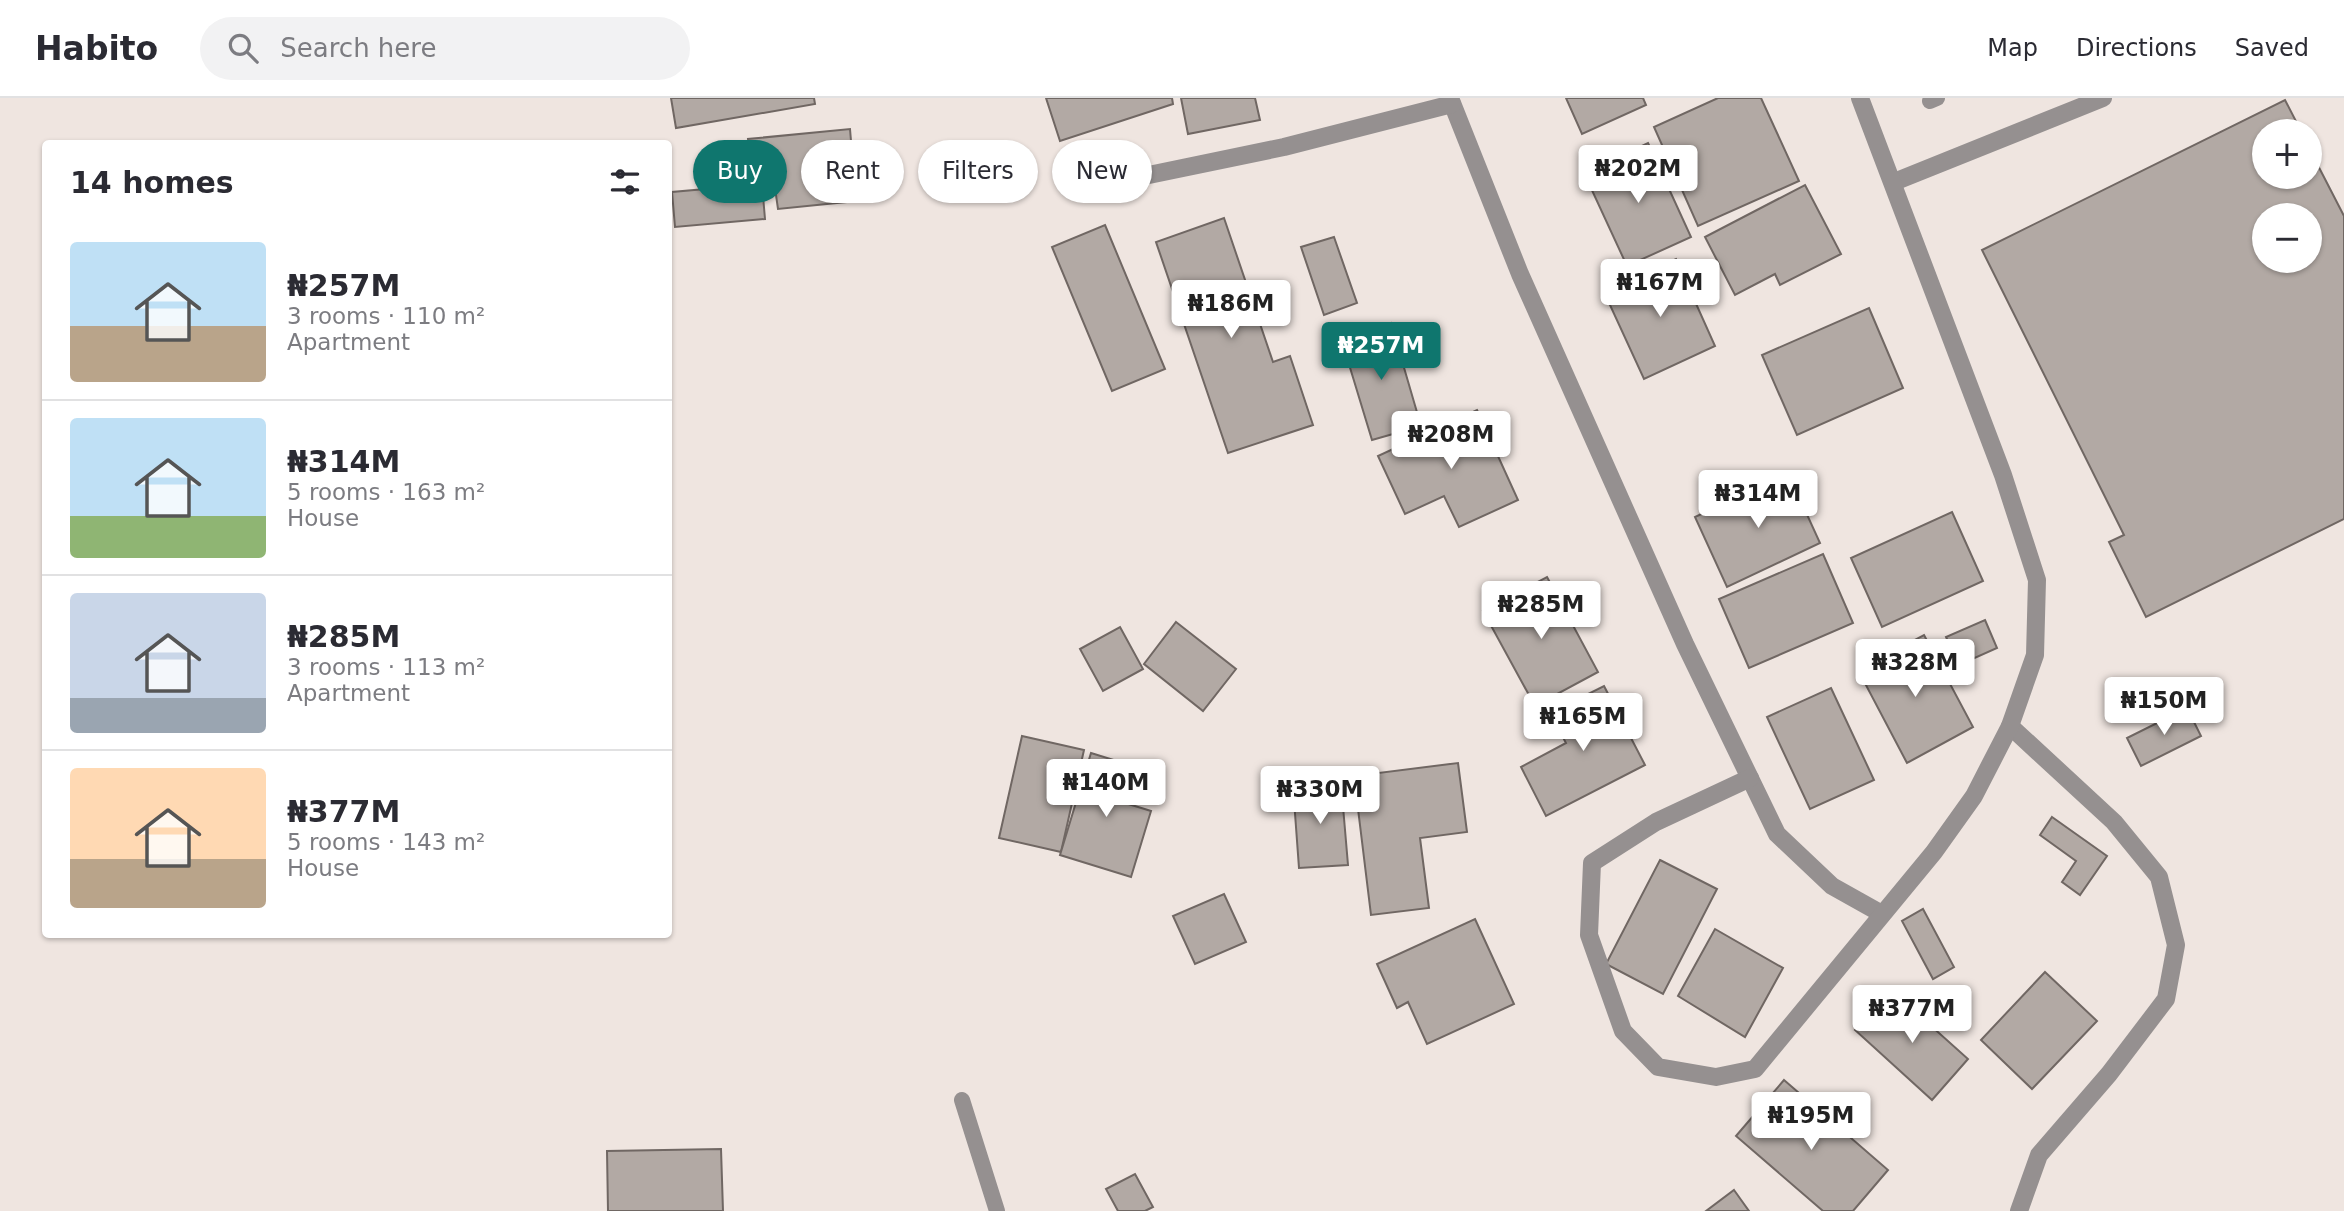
<!DOCTYPE html>
<html lang="en">
<head>
<meta charset="utf-8">
<style>
  body { margin:0; font-family:"DejaVu Sans",sans-serif; background:#f2f2f3; color:#2b2b33; height:100vh; display:flex; flex-direction:column; font-size:26px; white-space:nowrap }
  * { box-sizing:border-box; margin:0 }
  p { font-size:23px; color:#7c7c81 }
  .icon { flex:none; width:38px; height:38px; fill:none; stroke:currentColor; stroke-width:2; stroke-linecap:round; stroke-linejoin:round }
  .map { position:relative; flex:1; overflow:hidden }
  .drawer { position:absolute; left:42px; top:42px; width:630px; height:798px; display:flex; flex-direction:column; background:#fff; border-radius:7px; box-shadow:0 2px 5px #0004 }
  .drawer>* { flex:none }
  .hud { position:absolute; left:693px; top:42px; width:665px; height:63px; display:flex; gap:14px }
  .buttons { position:absolute; left:2252px; top:21px; display:grid; gap:14px }
  .buttons a { display:grid; place-items:center; width:70px; height:70px; border-radius:50%; background:#fff; box-shadow:0 2px 5px #0004; font-size:35px }
  .price { position:absolute; translate:-50% -60px; padding:0 16px; border-radius:7px; background:#fff; color:#222; font-size:23px; line-height:46px; filter:drop-shadow(0 2px 4px #0008) }
  .price::after { content:''; position:absolute; left:50%; top:42px; width:21px; height:16px; margin-left:-10px; background:inherit; clip-path:polygon(0 0,100% 0,50% 100%) }
  .price.active { background:#0f766e; color:#fff }
  ul { padding:0; list-style:none }
  li { display:flex; align-items:center; gap:21px; height:175px; padding:0 28px }
  li+li { border-top:2px solid #e1e1e2 }
  li span { display:grid; place-items:center; flex:none; width:196px; height:140px; border-radius:7px; color:#555 }
  li>.icon { margin-inline-start:auto }
  span .icon { width:84px; height:84px; fill:#fffc; stroke-width:1 }
  li b { font-size:30px }
  h2 { display:flex; justify-content:space-between; align-items:center; height:84px; padding:0 28px; font-size:30px }
  .chip { padding:0 24px; border-radius:32px; background:#fff; box-shadow:0 2px 5px #0004; font-size:24px; line-height:63px }
  .chip.active { background:#0f766e; color:#fff }
  header { display:flex; align-items:center; gap:42px; box-sizing:border-box; height:98px; padding:0 35px; background:#fff; border-bottom:2px solid #e1e1e2 }
  header strong { font-size:33px }
  nav { display:flex; gap:38px; margin-inline-start:auto; font-size:24px }
  .search { width:490px; height:63px; background:#f2f2f3; display:flex; align-items:center; gap:18px; box-sizing:border-box; padding:0 24px; border-radius:38px; color:#7c7c81; font-size:26px }
  .map>svg:first-child { display:block }
  .building { fill:#b2a9a4; stroke:#706763; stroke-width:2; fill-rule:evenodd }
  .lines { fill:none; stroke-linecap:round; stroke-linejoin:round }
  .lane { stroke:#959090; stroke-width:16 }
  .street { stroke:#959090; stroke-width:18 }
</style>
</head>
<body>
<header>
<strong>Habito</strong>
<div class="search"><svg class="icon" aria-label="search" viewBox="0 0 24 24"><circle cx="10" cy="10" r="6"/><path d="M15 15l6 6"/></svg>Search here</div>
<nav><a>Map</a><a>Directions</a><a>Saved</a></nav>
</header>
<div class="map">
<svg width="2344" height="1113" viewBox="0 0 2344 1113">
  <rect width="100%" height="100%" fill="#efe5e0"/>
  <g class="building">
    <polygon points="671,0 814,0 815,6 676,30"/>
    <polygon points="1046,0 1172,0 1173,6 1060,43"/>
    <polygon points="1181,0 1255,0 1260,22 1188,36"/>
    <polygon points="1566,0 1643,0 1646,7 1582,36"/>
    <polygon points="1718,0 1761,0 1799,83 1698,128 1654,29"/>
    <path d="M2285,2L2301,33H2264V79H2310V52L2344,118V421L2146,519L2109,444L2124,437L1982,152ZM2264,117H2310V163H2264Z"/>
    <polygon points="850,31 856,103 778,111 774,83 752,85 748,41"/>
    <polygon points="1648,45 1691,139 1627,168 1584,75"/>
    <polygon points="762,86 765,121 675,129 672,94"/>
    <polygon points="1805,87 1841,156 1780,187 1775,176 1735,197 1705,139"/>
    <polygon points="1224,120 1273,264 1290,258 1313,327 1228,355 1156,144"/>
    <polygon points="1105,127 1165,271 1112,293 1052,149"/>
    <polygon points="1334,139 1357,205 1324,217 1301,149"/>
    <polygon points="1676,161 1715,248 1644,281 1604,194"/>
    <polygon points="1869,210 1903,290 1797,337 1762,257"/>
    <polygon points="1391,225 1421,328 1372,342 1341,240"/>
    <polygon points="1477,312 1518,402 1459,429 1444,398 1405,416 1378,358"/>
    <polygon points="1788,375 1820,445 1727,489 1695,419"/>
    <polygon points="1952,414 1983,483 1882,529 1851,460"/>
    <polygon points="1823,456 1853,525 1749,570 1719,501"/>
    <polygon points="1547,479 1598,574 1535,608 1483,513"/>
    <polygon points="1985,522 1997,550 1959,567 1946,539"/>
    <polygon points="1176,524 1236,571 1203,613 1144,566"/>
    <polygon points="1120,529 1143,571 1103,593 1080,551"/>
    <polygon points="1924,537 1973,629 1907,665 1858,572"/>
    <polygon points="1604,588 1645,667 1546,718 1521,669 1566,645 1550,615"/>
    <polygon points="1831,590 1874,682 1810,711 1767,619"/>
    <polygon points="2187,610 2201,638 2141,668 2127,640"/>
    <polygon points="1022,638 1084,652 1061,754 999,740"/>
    <polygon points="1091,655 1133,668 1122,704 1151,713 1131,779 1060,757"/>
    <polygon points="1458,665 1467,734 1420,740 1429,810 1371,817 1354,678"/>
    <polygon points="1341,685 1348,767 1299,770 1293,688"/>
    <polygon points="2052,719 2107,758 2080,797 2062,784 2076,763 2040,737"/>
    <polygon points="1660,762 1717,791 1663,896 1606,866"/>
    <polygon points="1224,796 1246,844 1195,866 1173,818"/>
    <polygon points="1923,811 1954,869 1933,881 1902,823"/>
    <polygon points="1475,821 1514,906 1427,946 1408,904 1397,910 1377,866"/>
    <polygon points="1715,831 1783,870 1745,939 1678,898"/>
    <polygon points="2045,874 2097,923 2032,991 1981,942"/>
    <polygon points="1891,892 1968,961 1932,1002 1855,932"/>
    <polygon points="1784,982 1888,1072 1853,1113 1823,1113 1736,1038"/>
    <polygon points="721,1051 723,1113 608,1113 607,1053"/>
    <polygon points="1135,1076 1153,1109 1145,1113 1118,1113 1106,1091"/>
    <polygon points="1734,1092 1749,1113 1706,1113"/>
  </g>
  <g class="lines">
    <g class="lane">
      <polyline points="1930,3 1937,0"/>
      <polyline points="962,1002 997,1113"/>
    </g>
    <g class="street">
      <polyline points="1450,0 1520,176 1685,546 1777,736 1832,788 1882,816"/>
      <polyline points="1894,84 2103,0"/>
      <polyline points="1086,90 1284,49 1452,6"/>
      <polyline points="2010,628 2114,724 2159,779 2176,847 2166,901 2109,976 2039,1057 2019,1113"/>
      <polyline points="1750,680 1656,724 1592,765 1589,837 1623,933 1658,969 1716,979 1755,971 1934,754 1974,698 2010,628 2035,557 2037,482 2003,377 1860,0"/>
    </g>
  </g>
</svg>
<div class="buttons">
<a>+</a>
<a>−</a>
</div>
<b class="price" style="left:1638px;top:107px">₦202M</b>
<b class="price" style="left:1660px;top:221px">₦167M</b>
<b class="price" style="left:1231px;top:242px">₦186M</b>
<b class="price active" style="left:1381px;top:284px">₦257M</b>
<b class="price" style="left:1451px;top:373px">₦208M</b>
<b class="price" style="left:1758px;top:432px">₦314M</b>
<b class="price" style="left:1541px;top:543px">₦285M</b>
<b class="price" style="left:1915px;top:601px">₦328M</b>
<b class="price" style="left:2164px;top:639px">₦150M</b>
<b class="price" style="left:1583px;top:655px">₦165M</b>
<b class="price" style="left:1106px;top:721px">₦140M</b>
<b class="price" style="left:1320px;top:728px">₦330M</b>
<b class="price" style="left:1912px;top:947px">₦377M</b>
<b class="price" style="left:1811px;top:1054px">₦195M</b>
<div class="hud">
<a class="chip active">Buy</a>
<a class="chip">Rent</a>
<a class="chip">Filters</a>
<a class="chip">New</a>
</div>
<section class="drawer">
<h2>14 homes<svg class="icon" aria-label="filters" viewBox="0 0 24 24"><path d="M4 7h16M4 17h16"/><circle cx="9" cy="7" r="2"/><circle cx="15" cy="17" r="2"/></svg></h2>
<ul>
<li><span style="background:linear-gradient(#bfe0f5 60%,#b9a48a 0)"><svg class="icon" aria-label="home" viewBox="0 0 24 24"><path d="M3 11l9-7 9 7M6 9v11h12V9"/></svg></span><div><b>₦257M</b><p>3 rooms · 110 m²</p><p>Apartment</p></div></li>
<li><span style="background:linear-gradient(#bfe0f5 70%,#8fb573 0)"><svg class="icon" aria-label="home" viewBox="0 0 24 24"><path d="M3 11l9-7 9 7M6 9v11h12V9"/></svg></span><div><b>₦314M</b><p>5 rooms · 163 m²</p><p>House</p></div></li>
<li><span style="background:linear-gradient(#c9d6e8 75%,#9aa5b1 0)"><svg class="icon" aria-label="home" viewBox="0 0 24 24"><path d="M3 11l9-7 9 7M6 9v11h12V9"/></svg></span><div><b>₦285M</b><p>3 rooms · 113 m²</p><p>Apartment</p></div></li>
<li><span style="background:linear-gradient(#ffd9b3 65%,#b9a48a 0)"><svg class="icon" aria-label="home" viewBox="0 0 24 24"><path d="M3 11l9-7 9 7M6 9v11h12V9"/></svg></span><div><b>₦377M</b><p>5 rooms · 143 m²</p><p>House</p></div></li>
</ul>
</section>
</div>
</body>
</html>
